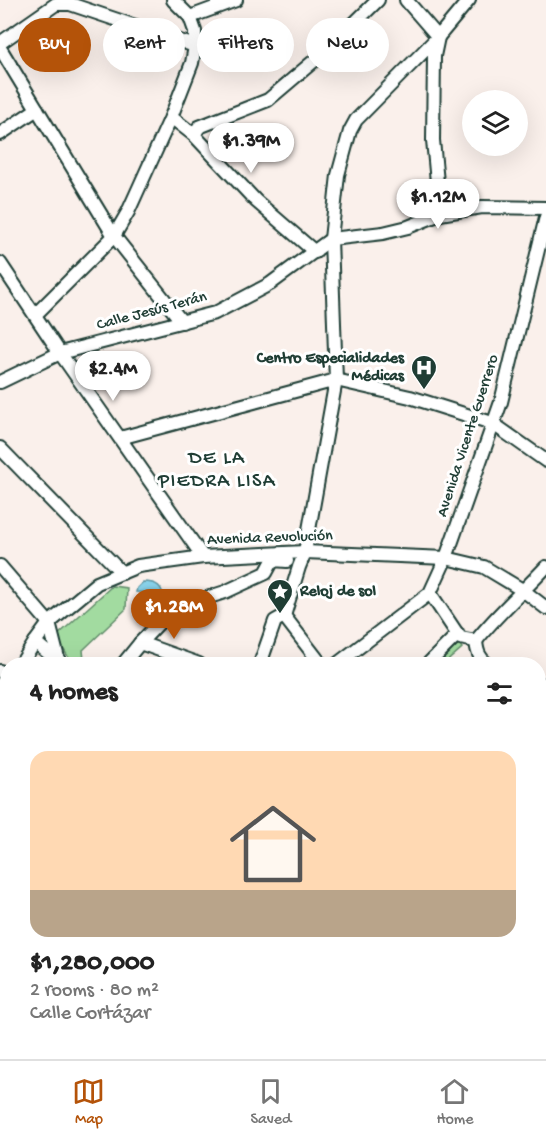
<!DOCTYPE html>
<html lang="en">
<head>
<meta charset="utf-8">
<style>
  body { margin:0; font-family:"Gochi Hand",sans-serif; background:#f6f6f6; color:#222; height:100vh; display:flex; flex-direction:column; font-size:22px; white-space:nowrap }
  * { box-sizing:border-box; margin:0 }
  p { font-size:20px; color:#767676 }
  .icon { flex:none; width:33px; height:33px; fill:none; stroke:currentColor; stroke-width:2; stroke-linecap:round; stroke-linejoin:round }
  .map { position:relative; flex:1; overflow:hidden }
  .side { position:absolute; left:0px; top:657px; width:546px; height:402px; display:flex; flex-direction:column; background:#fff; border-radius:24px 24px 0 0; box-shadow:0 6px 24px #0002 }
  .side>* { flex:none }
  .top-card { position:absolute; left:18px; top:18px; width:510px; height:54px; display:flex; gap:12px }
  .fabs { position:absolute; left:462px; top:90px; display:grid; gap:12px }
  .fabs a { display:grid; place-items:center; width:66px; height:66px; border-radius:50%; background:#fff; box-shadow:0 6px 24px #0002; font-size:30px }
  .price { position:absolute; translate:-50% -51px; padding:0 14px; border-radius:21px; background:#fff; color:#222; font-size:20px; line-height:39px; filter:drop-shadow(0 2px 3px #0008) }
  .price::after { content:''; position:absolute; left:50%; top:36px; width:18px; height:14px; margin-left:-9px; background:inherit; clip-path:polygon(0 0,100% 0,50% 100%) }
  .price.active { background:#b45309; color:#fff }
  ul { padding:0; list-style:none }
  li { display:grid; align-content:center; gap:12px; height:318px; padding:0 30px }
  li span { display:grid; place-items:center; height:186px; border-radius:18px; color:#555 }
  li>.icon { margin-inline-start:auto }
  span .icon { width:108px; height:108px; fill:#fffc; stroke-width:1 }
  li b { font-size:26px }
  h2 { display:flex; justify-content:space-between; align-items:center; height:72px; padding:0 30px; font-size:26px }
  .tag { padding:0 21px; border-radius:27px; background:#fff; box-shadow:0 6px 24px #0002; font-size:21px; line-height:54px }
  .tag.active { background:#b45309; color:#fff }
  .tabs { display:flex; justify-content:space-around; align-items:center; height:84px; border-top:2px solid #e0e0e0; background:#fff; font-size:16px; color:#767676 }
  .tabs a { display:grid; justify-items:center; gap:3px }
  .tabs .active { color:#b45309 }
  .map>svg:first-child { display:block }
  .green { fill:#a2dba0; stroke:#608c6a; stroke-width:1.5 }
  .water { fill:#88d1e9; stroke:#5e96a1; stroke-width:1.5 }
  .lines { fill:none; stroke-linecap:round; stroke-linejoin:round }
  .minor-casing { stroke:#1f3d34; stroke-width:16 }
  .minor { stroke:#fff; stroke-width:12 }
  .labels { text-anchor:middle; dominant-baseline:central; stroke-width:6; stroke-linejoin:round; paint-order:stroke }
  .street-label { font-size:16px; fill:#1f3d34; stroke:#fff }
  .poi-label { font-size:16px; font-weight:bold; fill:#1f3d34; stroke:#fff; text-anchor:end }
  .quarter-label { font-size:20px; letter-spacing:1.5px; fill:#1f3d34; stroke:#fff }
</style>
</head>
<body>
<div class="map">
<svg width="546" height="1059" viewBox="0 0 546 1059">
  <rect width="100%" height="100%" fill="#faf0eb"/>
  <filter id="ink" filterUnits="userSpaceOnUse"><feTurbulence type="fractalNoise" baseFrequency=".0167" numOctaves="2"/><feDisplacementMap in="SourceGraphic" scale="12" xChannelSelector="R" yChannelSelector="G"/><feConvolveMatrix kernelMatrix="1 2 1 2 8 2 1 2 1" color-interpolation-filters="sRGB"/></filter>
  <g filter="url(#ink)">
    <g class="green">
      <polygon points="112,586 127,588 126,609 83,650 84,660 78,663 70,660 58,640 58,635"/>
      <polygon points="458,642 462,648 444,664 430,664"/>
      <polygon points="7,701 7,737 0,746 0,710"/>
    </g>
    <path class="water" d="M143,582C157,582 163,586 164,601L154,593L136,592L137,588Z"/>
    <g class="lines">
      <defs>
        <g id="minor">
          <polyline points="406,0 438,37 434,56 433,140 440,214"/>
          <polyline points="190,17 236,0"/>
          <polyline points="0,43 56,4 70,4 195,46"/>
          <polyline points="0,48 114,236 182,322"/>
          <polyline points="171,117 194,135 256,201 315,252"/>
          <polyline points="0,134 37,109"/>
          <polyline points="194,135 199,127 268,100 328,49 378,0"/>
          <polyline points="0,263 60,353 203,557"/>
          <polyline points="36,314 114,236 128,212 171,117 192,63 195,46 195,31 190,17 173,0"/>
          <polyline points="0,382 60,353 215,313 270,284 331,239 383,233 408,227 440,214 482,207 546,208"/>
          <polyline points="120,438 336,380 410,397 492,423 546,461"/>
          <polyline points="0,448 122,573"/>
          <polyline points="0,566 49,623 59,662"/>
          <polyline points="430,593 460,638 476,641"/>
          <polyline points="284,616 321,664"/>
          <path d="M476,641C497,614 523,592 546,567"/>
          <path d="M476,641C477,652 479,657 487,664"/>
          <polyline points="35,642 61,664"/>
          <polyline points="140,643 199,664"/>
          <polyline points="21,664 35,642 49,623 97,583 138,566 203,557 305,552 446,558 484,567 524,591 546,608"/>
          <polyline points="123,664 140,643 172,609 225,592 266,573 273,560 287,561"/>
          <polyline points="260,664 275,621 284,616 299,567 305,552 336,380 331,239 338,175 350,131 356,120 438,37 469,0"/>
          <polyline points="337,664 430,593 446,558 501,402 546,217"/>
          <polyline points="428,664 458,634"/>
          <polyline points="0,671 8,675"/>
          <polyline points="538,692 546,684"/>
          <polyline points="0,694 8,685"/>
          <polyline points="0,782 8,789"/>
          <polyline points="539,872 546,857"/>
          <polyline points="0,896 8,896"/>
          <polyline points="538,909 546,917"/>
          <polyline points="538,962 546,955"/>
          <polyline points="538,999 546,1012"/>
          <polyline points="0,1034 8,1029"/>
          <polyline points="215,1052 221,1059"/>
          <polyline points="499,1052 506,1059"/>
          <polyline points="26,1059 34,1052"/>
          <polyline points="433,1059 441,1052"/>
        </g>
      </defs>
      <use href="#minor" class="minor-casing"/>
      <use href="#minor" class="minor"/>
    </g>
  </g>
  <defs>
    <symbol id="hospital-pin" viewBox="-11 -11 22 30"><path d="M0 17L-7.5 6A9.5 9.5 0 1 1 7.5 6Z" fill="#1f3d34" stroke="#fff"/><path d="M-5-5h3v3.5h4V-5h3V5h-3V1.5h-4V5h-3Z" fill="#fff"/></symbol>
    <symbol id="sight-pin" viewBox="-11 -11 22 30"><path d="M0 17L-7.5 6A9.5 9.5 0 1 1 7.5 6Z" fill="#1f3d34" stroke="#fff"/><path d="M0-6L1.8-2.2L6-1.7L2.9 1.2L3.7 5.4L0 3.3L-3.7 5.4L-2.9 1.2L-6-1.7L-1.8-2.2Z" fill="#fff"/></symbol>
  </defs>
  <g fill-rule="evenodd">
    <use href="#hospital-pin" x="409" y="353" width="30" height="40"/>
    <use href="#sight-pin" x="265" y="577" width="30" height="40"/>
  </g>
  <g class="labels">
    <g class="street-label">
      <text transform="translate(152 312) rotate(-15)">Calle Jesús Terán</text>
      <text transform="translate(469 436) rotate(-72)">Avenida Vicente Guerrero</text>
      <text transform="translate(270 539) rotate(-2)">Avenida Revolución</text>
    </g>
    <g class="poi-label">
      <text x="404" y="359">Centro Especialidades<tspan x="404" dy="18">Médicas</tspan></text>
      <text x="300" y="592" text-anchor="start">Reloj de sol</text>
    </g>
    <g class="quarter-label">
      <text x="217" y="459">DE LA<tspan x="217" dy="23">PIEDRA LISA</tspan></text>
    </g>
  </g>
</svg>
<div class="fabs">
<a><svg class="icon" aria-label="layers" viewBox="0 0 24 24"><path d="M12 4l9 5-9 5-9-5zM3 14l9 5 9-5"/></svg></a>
</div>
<b class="price" style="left:251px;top:174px">$1.39M</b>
<b class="price" style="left:438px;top:230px">$1.12M</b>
<b class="price" style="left:113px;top:402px">$2.4M</b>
<b class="price active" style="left:174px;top:640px">$1.28M</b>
<div class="top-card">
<a class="tag active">Buy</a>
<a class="tag">Rent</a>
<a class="tag">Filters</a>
<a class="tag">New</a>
</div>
<section class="side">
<h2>4 homes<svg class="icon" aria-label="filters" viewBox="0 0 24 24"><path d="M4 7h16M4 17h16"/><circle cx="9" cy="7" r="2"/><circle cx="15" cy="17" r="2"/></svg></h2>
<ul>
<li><span style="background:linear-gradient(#ffd9b3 75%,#b9a48a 0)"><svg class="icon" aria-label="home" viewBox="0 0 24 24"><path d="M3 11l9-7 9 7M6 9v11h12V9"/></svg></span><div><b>$1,280,000</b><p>2 rooms · 80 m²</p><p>Calle Cortázar</p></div></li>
</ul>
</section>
</div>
<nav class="tabs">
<a class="active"><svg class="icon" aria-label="map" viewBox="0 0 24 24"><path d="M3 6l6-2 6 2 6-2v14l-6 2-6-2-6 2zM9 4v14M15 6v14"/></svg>Map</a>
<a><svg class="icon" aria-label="saved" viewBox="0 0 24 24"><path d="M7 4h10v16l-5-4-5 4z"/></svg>Saved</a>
<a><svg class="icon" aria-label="home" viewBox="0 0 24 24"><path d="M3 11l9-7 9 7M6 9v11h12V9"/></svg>Home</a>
</nav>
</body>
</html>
